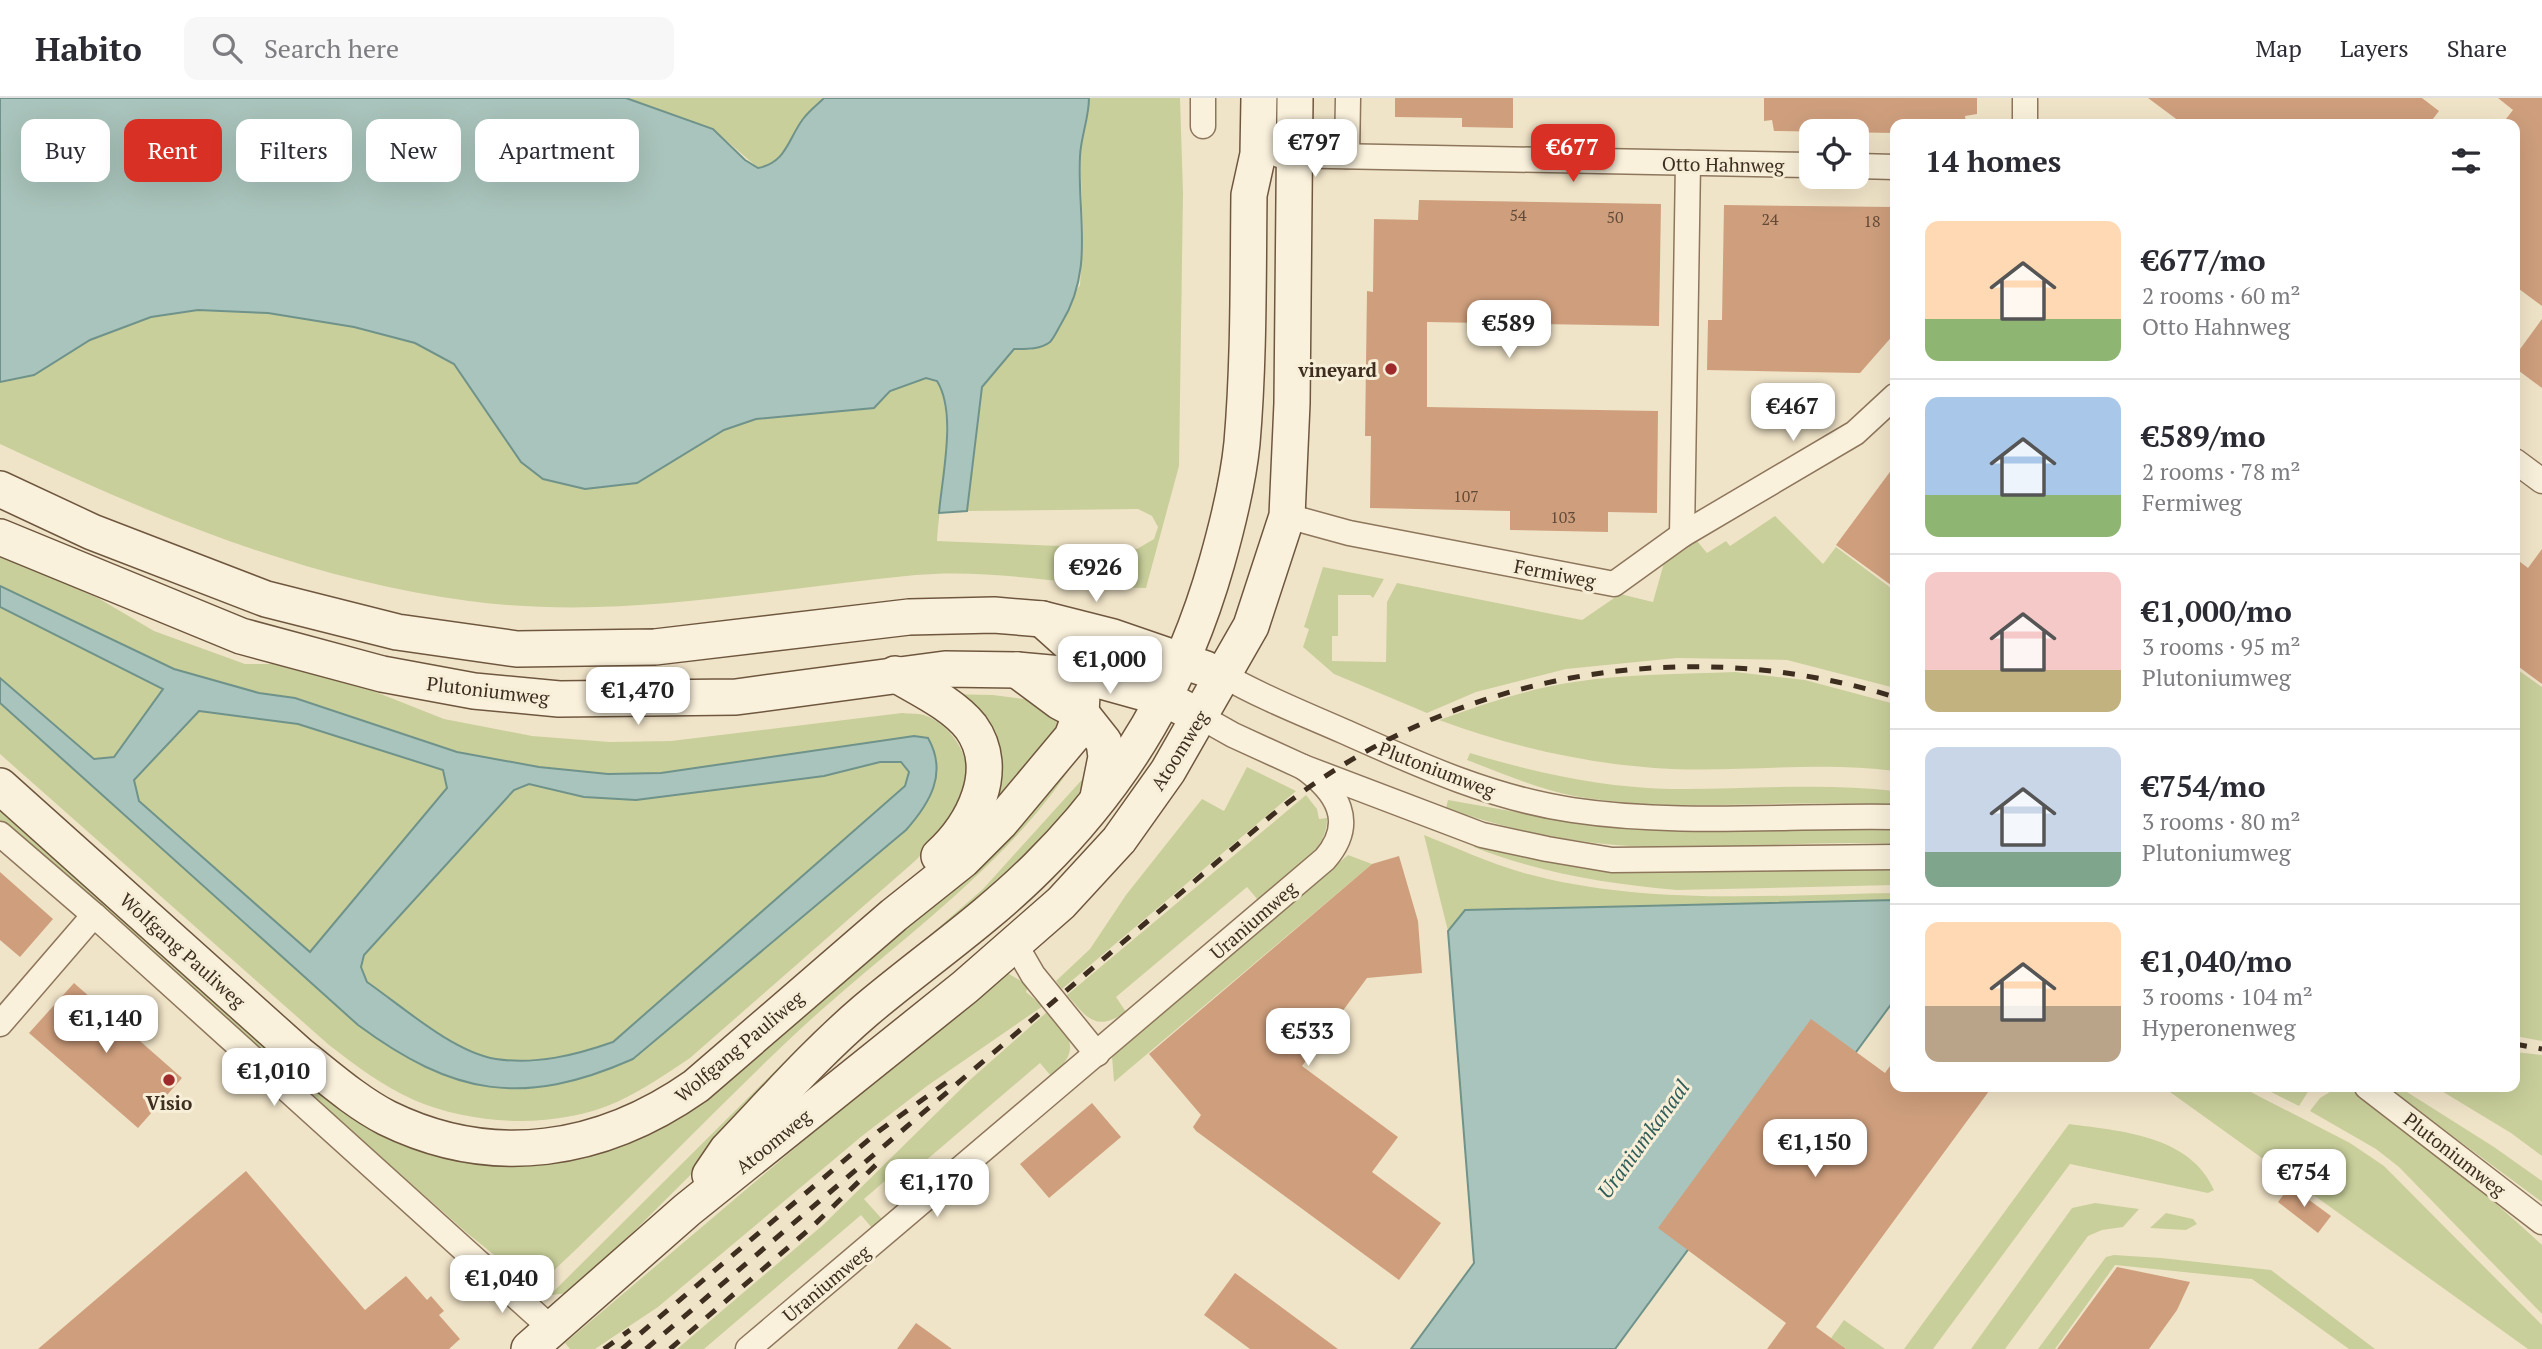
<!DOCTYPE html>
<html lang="en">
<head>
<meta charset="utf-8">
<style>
  body { margin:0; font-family:"PT Serif",serif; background:#f7f7f7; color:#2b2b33; height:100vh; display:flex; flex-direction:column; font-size:26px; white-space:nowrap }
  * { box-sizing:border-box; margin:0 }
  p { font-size:23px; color:#7c7c81 }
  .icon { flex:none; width:38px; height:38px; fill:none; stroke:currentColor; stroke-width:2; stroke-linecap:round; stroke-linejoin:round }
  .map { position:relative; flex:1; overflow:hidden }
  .drawer { position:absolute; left:1890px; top:21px; width:630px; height:973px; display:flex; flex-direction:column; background:#fff; border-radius:14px; box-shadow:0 7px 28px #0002 }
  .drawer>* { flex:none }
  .top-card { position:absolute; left:21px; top:21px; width:665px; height:63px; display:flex; gap:14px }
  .controls { position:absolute; left:1799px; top:21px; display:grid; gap:14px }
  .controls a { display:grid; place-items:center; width:70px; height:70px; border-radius:14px; background:#fff; box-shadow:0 7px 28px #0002; font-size:35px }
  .price { position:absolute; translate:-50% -60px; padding:0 16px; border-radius:14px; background:#fff; color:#222; font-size:23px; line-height:46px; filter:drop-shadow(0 2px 4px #0008) }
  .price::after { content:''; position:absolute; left:50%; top:42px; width:21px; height:16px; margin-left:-10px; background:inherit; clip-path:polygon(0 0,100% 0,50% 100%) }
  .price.on { background:#d93025; color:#fff }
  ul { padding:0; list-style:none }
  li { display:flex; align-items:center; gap:21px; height:175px; padding:0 35px }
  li+li { border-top:2px solid #e1e1e2 }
  li span { display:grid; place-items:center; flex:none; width:196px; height:140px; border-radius:14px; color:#555 }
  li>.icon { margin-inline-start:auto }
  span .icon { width:84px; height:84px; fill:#fffc; stroke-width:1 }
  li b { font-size:30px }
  h2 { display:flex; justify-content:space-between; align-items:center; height:84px; padding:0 35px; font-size:30px }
  .tag { padding:0 24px; border-radius:14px; background:#fff; box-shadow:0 7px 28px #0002; font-size:24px; line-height:63px }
  .tag.on { background:#d93025; color:#fff }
  header { display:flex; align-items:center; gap:42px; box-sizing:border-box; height:98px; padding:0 35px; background:#fff; border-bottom:2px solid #e1e1e2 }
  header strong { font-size:33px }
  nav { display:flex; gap:38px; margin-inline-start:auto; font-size:24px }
  .search { width:490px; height:63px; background:#f7f7f7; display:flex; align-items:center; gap:18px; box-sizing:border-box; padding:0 24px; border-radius:14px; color:#7c7c81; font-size:26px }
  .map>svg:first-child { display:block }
  .green { fill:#c9cf9b }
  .water { fill:#a9c4bc; stroke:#6f938a; stroke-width:2; fill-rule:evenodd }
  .building { fill:#cf9f7d }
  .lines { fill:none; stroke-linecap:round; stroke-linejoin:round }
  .street-casing { stroke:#8d765c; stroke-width:27 }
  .secondary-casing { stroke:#6f573f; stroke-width:38 }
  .street { stroke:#faf1dc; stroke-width:24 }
  .secondary { stroke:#faf1dc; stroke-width:35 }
  .rail { stroke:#3d2e20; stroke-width:5; stroke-dasharray:12 12; stroke-linecap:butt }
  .poi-dot { fill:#9e2a2b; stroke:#f7eed8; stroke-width:2.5 }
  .labels { text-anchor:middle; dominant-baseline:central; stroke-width:6; stroke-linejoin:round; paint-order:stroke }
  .number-label { font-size:16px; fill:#624a37 }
  .street-label { font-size:19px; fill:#3d2e20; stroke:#f7eed8 }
  .poi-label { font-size:19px; font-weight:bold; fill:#3d2e20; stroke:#f7eed8; text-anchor:end }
  .water-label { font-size:21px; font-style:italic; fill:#2f5d5a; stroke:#f7eed8 }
</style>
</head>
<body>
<header>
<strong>Habito</strong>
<div class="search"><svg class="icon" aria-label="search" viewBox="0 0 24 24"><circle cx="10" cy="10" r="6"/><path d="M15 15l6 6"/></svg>Search here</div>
<nav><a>Map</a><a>Layers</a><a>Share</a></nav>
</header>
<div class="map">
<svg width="2542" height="1251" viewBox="0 0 2542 1251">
  <rect width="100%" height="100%" fill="#f0e4c8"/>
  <g class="green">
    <path d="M626,0H824C818,6 810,13 804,20C788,39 786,64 758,70L713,31Z"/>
    <path d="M1089,0H1180L1183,95L1179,368L1146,490C1070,488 993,470 916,477C767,491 620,523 469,503C305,482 149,416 0,346V284L34,277L90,242L151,219L198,212L268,215L354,229L415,245L454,266L485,308L724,332L756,321L874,310L890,293L927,280L937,283C957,316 939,402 937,443L1137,451L1154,441L1158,429L1152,418L1138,411L967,413L982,289L1014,251L1031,252L1080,187L1083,133L1080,56L1089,12Z"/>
    <polygon points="1775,418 1823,466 1836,449 1895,493 1895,590 1787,562 1677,560 1566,571 1476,594 1427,615 1334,576 1303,549 1309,531 1304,529 1323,469 1384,481 1373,500 1370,497 1338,497 1338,538 1332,538 1332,563 1386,564 1387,504 1397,485 1582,522 1620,496 1653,504 1664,465 1697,443 1707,455 1726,443 1730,448"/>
    <path d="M0,457L98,500L154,533L245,566H284L343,581L444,621L532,638L610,644L671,643L902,615C909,616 918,615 924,617C954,627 977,667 964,697C954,722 934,744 915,763L690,960C666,976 643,992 617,1004C556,1031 475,1028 414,1002C383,988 356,968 329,947L0,656V605L358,927C448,993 494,1002 602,974L906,732L929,640L914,638L661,675L609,676L539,669L457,654L295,600L259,595L174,571L0,488Z"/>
    <polygon points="0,509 163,591 114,660 94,661 0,580"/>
    <polygon points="2515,570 2542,589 2542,943 2515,938"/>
    <path d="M1735,574L1805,582L1895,606V673C1821,663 1746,674 1672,671C1591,667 1515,650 1439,622C1483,606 1527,591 1574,584C1627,576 1682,576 1735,574Z"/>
    <polygon points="948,596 993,597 1031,602 1074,620 985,719"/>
    <polygon points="199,613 298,626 443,672 447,690 310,854 139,703 134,682"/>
    <path d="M1088,641C1020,763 894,843 794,937C706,1020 624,1108 535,1190L467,1135L0,723V700L407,1037L626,1038Z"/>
    <path d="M1470,655C1536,675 1601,689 1670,691C1745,692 1820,684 1895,693V708C1788,699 1680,717 1574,698C1537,691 1502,675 1467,662Z"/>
    <path d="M880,664H901L909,674L905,688L613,944C576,957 536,967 496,961C452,954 403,909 367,884L361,869L364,857L513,692L529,686L584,699L636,702L824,678Z"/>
    <polygon points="1247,669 1296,693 1062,891 1056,883 1090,851 1126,797 1202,701 1224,713"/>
    <polygon points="1088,675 1068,718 1047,739 860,908 583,1184 570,1195 550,1197 784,964 983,791"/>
    <path d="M1306,697L1317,711L1319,721L1327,720C1328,756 1283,780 1258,802L1247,789L1116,899L1126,914C1096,934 1088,921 1067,897Z"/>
    <path d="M1448,702L1579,725L1895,729V746C1806,742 1717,753 1629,748C1567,744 1505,731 1446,710Z"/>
    <path d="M1424,737C1457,750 1489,765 1524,775C1645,808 1771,797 1895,795V802L1465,812L1448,833Z"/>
    <path d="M1474,744L1895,771V787L1677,792C1608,786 1539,775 1474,749Z"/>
    <polygon points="1348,757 1372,766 1114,984 1112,958"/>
    <polygon points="1009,876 1028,887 1026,894 1043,908 927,988 862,1038 658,1209 595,1251 570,1251 565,1245 999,877"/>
    <path d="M1048,913C1071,939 1082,952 1051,978L1040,965L917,1070L927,1083L918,1091L901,1069L864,1101L882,1121L872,1130L861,1117L704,1251H677L823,1127L972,980Z"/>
    <polygon points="2515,954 2542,957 2542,1058 2511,1035 2435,989 2515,989"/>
    <polygon points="2163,989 2241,989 2350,1045 2384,1068 2542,1227 2542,1251 2528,1251"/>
    <polygon points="2261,989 2311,989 2299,1008"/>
    <path d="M2338,989L2349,990C2416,1039 2481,1090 2542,1147V1216L2399,1069L2376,1051L2310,1013L2320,1000Z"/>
    <polygon points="2386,989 2399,989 2494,1049 2542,1083 2542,1104"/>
    <path d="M2069,1026C2120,1033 2190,1037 2214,1092L2208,1095L2070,1066L1933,1251H1904Z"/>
    <polygon points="2095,1105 2139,1111 2123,1129 2102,1132 2088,1138 2005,1251 1971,1251 2072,1110"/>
    <polygon points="2166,1115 2193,1121 2197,1126 2186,1132 2150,1130"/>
    <polygon points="2114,1157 2161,1160 2271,1172 2375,1251 2349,1251 2252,1181 2115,1167 2055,1251 2038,1251 2106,1159"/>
    <polygon points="1844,1222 1885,1251 1846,1251 1831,1240"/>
  </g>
  <g class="water">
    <path d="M0,0H626L713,31L745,62L758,70C786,65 788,41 803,21C809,13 817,7 824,0H1089C1089,20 1081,38 1080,58C1077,118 1095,171 1061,226C1058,231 1054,240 1050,244C1040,252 1025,251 1014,251L982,289L967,413L939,415C942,378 957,315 937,283L926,280L890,293L874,310L756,321L724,332L637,385L585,391L543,381L521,364L454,266L415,245L354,229L268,215L198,212L151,219L90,242L34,277L0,284Z"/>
    <path d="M0,488L174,571L259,595L295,600L457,654L539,669L608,676L661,675L914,638L928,640C948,675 930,705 906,732L633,961C522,1010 453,997 358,927L0,605V580L94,661L114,659L163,591L0,509ZM199,613L298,626L443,672L447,690L310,854L139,703L134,682ZM880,664H901L909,674L905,688L613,944C576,957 536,967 496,961C453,954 403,909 367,884L361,869L364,857L514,692L529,686L584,699L636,702L824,678Z"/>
    <polygon points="1895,802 1895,901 1784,1052 1765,1047 1615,1251 1411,1251 1474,1165 1448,833 1465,812"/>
  </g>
  <g class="building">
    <polygon points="1395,0 1513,0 1513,30 1462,29 1462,20 1395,19"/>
    <polygon points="1764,0 1977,0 1977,16 1965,18 1966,26 1895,26 1895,35 1774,33 1772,22 1764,23"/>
    <polygon points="2148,0 2422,0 2439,13 2429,26 2183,26"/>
    <polygon points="2498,0 2542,0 2542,208 2515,188 2515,26 2502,26 2513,12"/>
    <polygon points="1419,102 1661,106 1659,228 1427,224 1427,309 1658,313 1657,415 1608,414 1608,434 1510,432 1510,413 1370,410 1371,338 1365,338 1367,193 1373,194 1374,121 1418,122"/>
    <polygon points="1724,107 1895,109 1895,235 1860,275 1707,272 1708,222 1722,222"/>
    <polygon points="2542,221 2542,290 2515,270 2515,258"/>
    <polygon points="1895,367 1895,490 1836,447"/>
    <polygon points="2542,451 2542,586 2515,566 2515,460 2528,470"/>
    <polygon points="1399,758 1418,823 1422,875 1367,880 1302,968 1398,1039 1372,1074 1441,1125 1399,1182 1196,1033 1193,1029 1201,1017 1149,956 1372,766"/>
    <polygon points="0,774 53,821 20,859 0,842"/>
    <polygon points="74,885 182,980 138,1030 29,935"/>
    <polygon points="1811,921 1885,975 1895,961 1895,989 1992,989 1816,1229 1846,1251 1767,1251 1786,1225 1658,1130"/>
    <polygon points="1092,1005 1121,1039 1049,1100 1020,1066"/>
    <polygon points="246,1073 365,1212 406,1178 427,1202 431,1198 444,1213 439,1217 460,1241 449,1251 38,1251"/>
    <polygon points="2290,1088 2331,1118 2318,1135 2278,1104"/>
    <polygon points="2117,1169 2190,1184 2177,1212 2149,1251 2057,1251"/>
    <polygon points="1235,1175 1338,1251 1250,1251 1204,1217"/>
    <polygon points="916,1225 952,1251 897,1251"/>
  </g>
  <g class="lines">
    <defs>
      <g id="street">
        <polyline points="2025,26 2025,0"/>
        <polyline points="1203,28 1203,0"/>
        <polyline points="1279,57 1811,67"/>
        <polyline points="1347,58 1348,0"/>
        <polyline points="1857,68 1895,69"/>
        <polyline points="2515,363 2542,383"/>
        <polyline points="1287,418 1349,435 1614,486 1682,437 1855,335 1895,298"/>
        <polyline points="1682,437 1688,65"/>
        <path d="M1223,577C1261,599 1302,615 1343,633C1417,666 1491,700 1572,712C1679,728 1788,717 1895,719"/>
        <polyline points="1201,619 1233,637 1303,669 1482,737 1547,751 1612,762 1895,759"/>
        <polyline points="0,736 94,817 552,1231"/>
        <polyline points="1015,846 1033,877 1097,956"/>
        <polyline points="0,926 94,817"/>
        <polyline points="2367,989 2542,1124"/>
        <path d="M748,1251L1325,761C1357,724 1337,693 1303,669"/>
      </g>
      <g id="secondary">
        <polyline points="0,391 92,434 266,501 397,534 517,551 655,549 909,519 994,517 1042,521 1113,539 1206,571"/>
        <polyline points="0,439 241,538 382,576 474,593 559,601 736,599 945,571 1017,572 1083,578 1166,601 1185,611"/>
        <polyline points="1017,572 1060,604 1081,615 1104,644 1106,659 1098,699"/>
        <path d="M895,576C920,591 953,606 971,629C1002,672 973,727 939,758"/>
        <path d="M0,688L300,957C328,979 356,1004 387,1020C493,1072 602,1054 696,988L894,817L963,762L1000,725L1072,639L1081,615L1083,578L1071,547L1042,521"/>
        <path d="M710,1077L727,1052C772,1005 816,955 865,913C923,864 985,822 1038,769C1127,681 1183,584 1217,464C1228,425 1238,385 1242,345C1249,263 1248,180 1249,97L1258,56L1259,0"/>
        <polyline points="529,1251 687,1112 965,889 1061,805 1119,742 1168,673 1251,528 1287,418 1292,305 1295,0"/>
      </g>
    </defs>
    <use href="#street" class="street-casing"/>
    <use href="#secondary" class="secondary-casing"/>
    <use href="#street" class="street"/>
    <use href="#secondary" class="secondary"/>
    <g class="rail">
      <polyline points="2515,946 2542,951"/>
      <polyline points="604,1251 630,1232"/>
      <polyline points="622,1251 879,1033 947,984"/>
      <path d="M646,1251L1271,718C1445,576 1681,533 1895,599"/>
      <polyline points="670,1251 812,1129 884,1059"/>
    </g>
  </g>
  <g class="poi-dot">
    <circle cx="1391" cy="271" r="7"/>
    <circle cx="169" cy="982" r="7"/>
  </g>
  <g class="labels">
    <g class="number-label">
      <text x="1518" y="117">54</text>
      <text x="1615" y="119">50</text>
      <text x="1770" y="121">24</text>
      <text x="1872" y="123">18</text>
      <text x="1466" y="398">107</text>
      <text x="1563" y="419">103</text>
    </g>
    <g class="street-label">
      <text transform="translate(1723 66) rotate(1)">Otto Hahnweg</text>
      <text transform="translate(1555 475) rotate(11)">Fermiweg</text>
      <text transform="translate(488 592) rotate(7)">Plutoniumweg</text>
      <text transform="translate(1179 652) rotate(-58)">Atoomweg</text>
      <text transform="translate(1437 671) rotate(21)">Plutoniumweg</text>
      <text transform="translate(1253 822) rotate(-41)">Uraniumweg</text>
      <text transform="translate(183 852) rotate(42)">Wolfgang Pauliweg</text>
      <text transform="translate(739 948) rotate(-40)">Wolfgang Pauliweg</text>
      <text transform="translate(773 1043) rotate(-39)">Atoomweg</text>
      <text transform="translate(2455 1056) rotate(38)">Plutoniumweg</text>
      <text transform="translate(826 1185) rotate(-40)">Uraniumweg</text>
    </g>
    <g class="poi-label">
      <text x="1377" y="271">vineyard</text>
      <text x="169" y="1004" text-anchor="middle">Visio</text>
    </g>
    <g class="water-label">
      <text transform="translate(1643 1041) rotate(-54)">Uraniumkanaal</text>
    </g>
  </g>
</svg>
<div class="controls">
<a><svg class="icon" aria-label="locate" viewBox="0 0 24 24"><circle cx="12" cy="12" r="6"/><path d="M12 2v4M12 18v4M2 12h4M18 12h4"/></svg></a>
</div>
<b class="price" style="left:1315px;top:81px">€797</b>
<b class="price on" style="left:1573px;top:86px">€677</b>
<b class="price" style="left:1509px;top:262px">€589</b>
<b class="price" style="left:1793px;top:345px">€467</b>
<b class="price" style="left:1096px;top:506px">€926</b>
<b class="price" style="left:1110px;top:598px">€1,000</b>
<b class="price" style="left:638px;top:629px">€1,470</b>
<b class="price" style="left:106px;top:957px">€1,140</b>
<b class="price" style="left:1308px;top:970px">€533</b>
<b class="price" style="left:274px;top:1010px">€1,010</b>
<b class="price" style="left:1815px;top:1081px">€1,150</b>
<b class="price" style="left:2304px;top:1111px">€754</b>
<b class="price" style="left:937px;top:1121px">€1,170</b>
<b class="price" style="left:502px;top:1217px">€1,040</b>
<div class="top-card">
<a class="tag">Buy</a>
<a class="tag on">Rent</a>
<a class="tag">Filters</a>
<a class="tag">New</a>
<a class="tag">Apartment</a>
</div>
<section class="drawer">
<h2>14 homes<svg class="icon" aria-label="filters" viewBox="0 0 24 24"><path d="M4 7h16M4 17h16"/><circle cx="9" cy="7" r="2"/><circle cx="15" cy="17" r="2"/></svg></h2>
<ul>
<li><span style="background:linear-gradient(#ffd9b3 70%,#8fb573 0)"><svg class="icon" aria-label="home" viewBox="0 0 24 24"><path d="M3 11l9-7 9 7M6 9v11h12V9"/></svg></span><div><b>€677/mo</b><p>2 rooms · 60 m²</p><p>Otto Hahnweg</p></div></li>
<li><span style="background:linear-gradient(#a9c7e8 70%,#8fb573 0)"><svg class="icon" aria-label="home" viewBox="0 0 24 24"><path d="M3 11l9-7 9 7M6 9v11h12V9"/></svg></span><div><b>€589/mo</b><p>2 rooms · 78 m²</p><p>Fermiweg</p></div></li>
<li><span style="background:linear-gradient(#f6c9c9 70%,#c2b280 0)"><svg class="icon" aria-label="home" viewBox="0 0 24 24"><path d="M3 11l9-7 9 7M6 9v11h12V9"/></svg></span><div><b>€1,000/mo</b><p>3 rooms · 95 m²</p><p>Plutoniumweg</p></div></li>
<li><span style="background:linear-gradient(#c9d6e8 75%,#7fa58c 0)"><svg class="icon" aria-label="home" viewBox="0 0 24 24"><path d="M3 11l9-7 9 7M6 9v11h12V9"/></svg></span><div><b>€754/mo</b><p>3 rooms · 80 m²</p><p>Plutoniumweg</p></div></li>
<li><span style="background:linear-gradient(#ffd9b3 60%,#b9a48a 0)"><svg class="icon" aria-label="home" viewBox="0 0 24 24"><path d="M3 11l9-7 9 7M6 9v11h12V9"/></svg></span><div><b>€1,040/mo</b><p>3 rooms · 104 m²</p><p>Hyperonenweg</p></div></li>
</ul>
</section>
</div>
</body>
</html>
